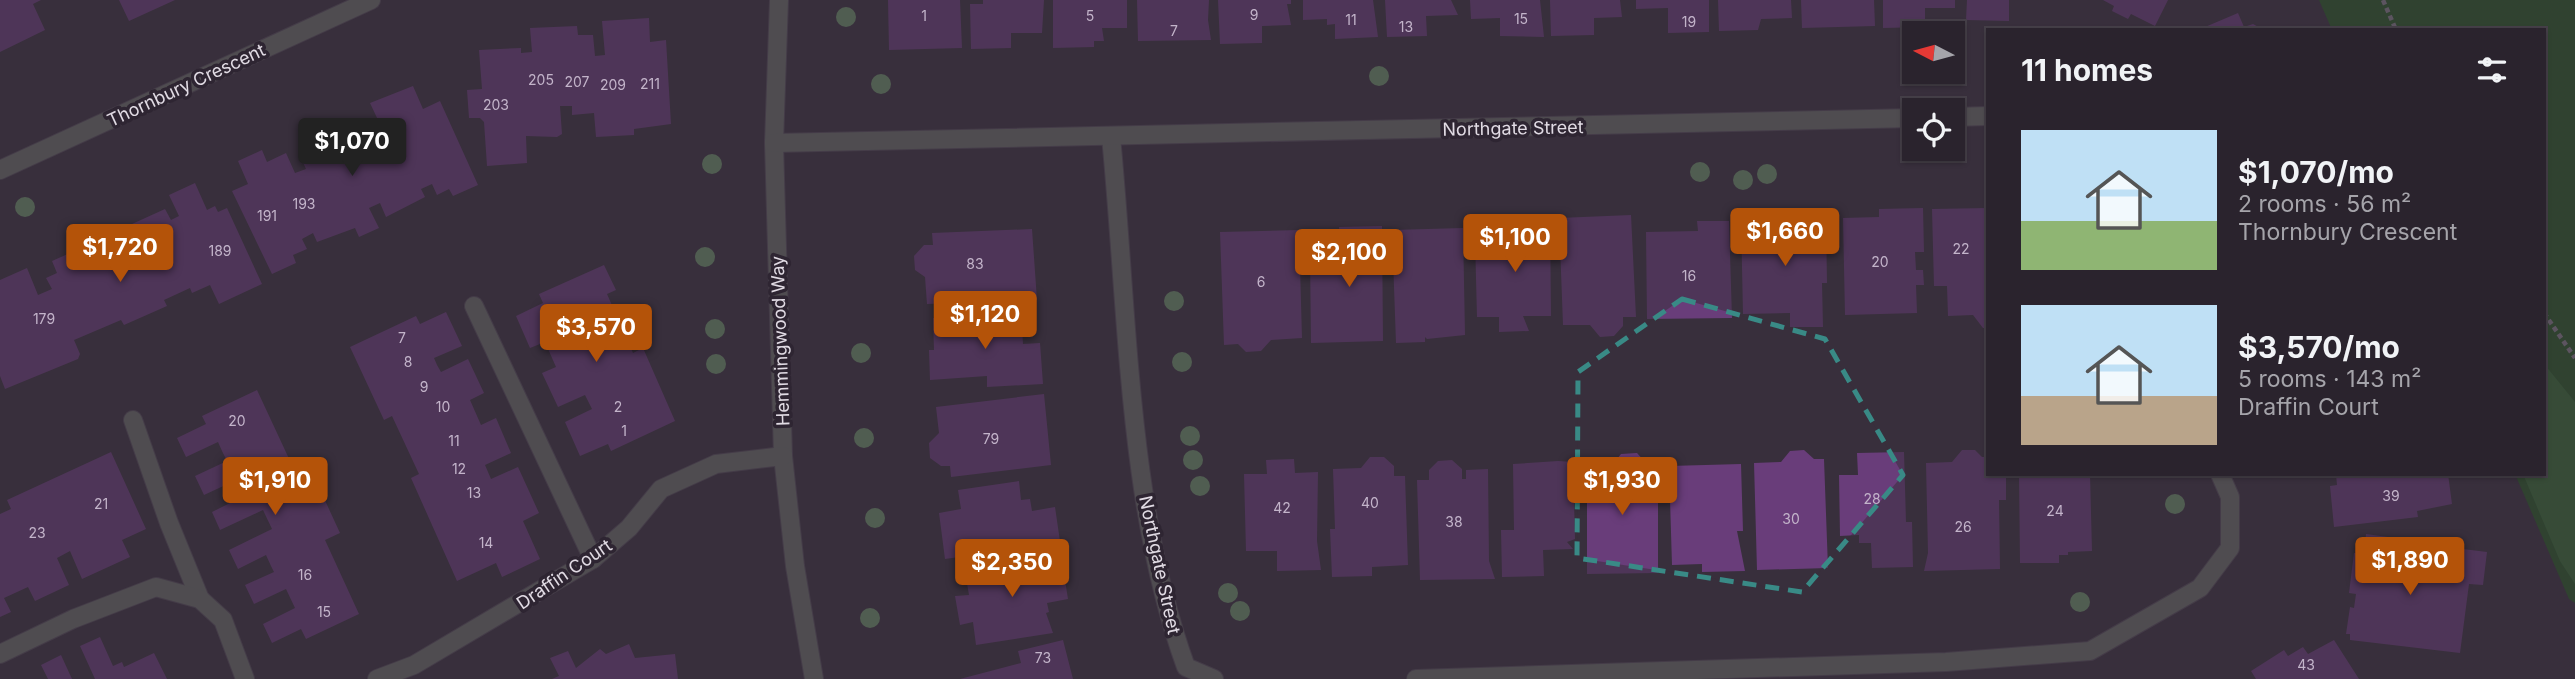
<!DOCTYPE html>
<html lang="en">
<head>
<meta charset="utf-8">
<style>
  body { margin:0; font-family:Inter,sans-serif; background:#362f39; color:#f1f3f6; height:100vh; display:flex; flex-direction:column; font-size:26px; white-space:nowrap }
  * { box-sizing:border-box; margin:0 }
  p { font-size:23px; color:#a5a4aa }
  .icon { flex:none; width:38px; height:38px; fill:none; stroke:currentColor; stroke-width:2; stroke-linecap:round; stroke-linejoin:round }
  .map { position:relative; flex:1; overflow:hidden }
  .side { position:absolute; left:1986px; top:28px; width:560px; height:448px; display:flex; flex-direction:column; background:#2a232d; border-radius:0px; box-shadow:0 2px 5px #0004,0 0 0 2px #464049 }
  .side>* { flex:none }
  .needle { width:46px; rotate:276deg }
  .tools { position:absolute; left:1902px; top:21px; display:grid; gap:14px }
  .tools a { display:grid; place-items:center; width:63px; height:63px; border-radius:0px; background:#2a232d; box-shadow:0 2px 5px #0004,0 0 0 2px #464049; font-size:35px }
  .price { position:absolute; translate:-50% -60px; padding:0 16px; border-radius:7px; background:#b45309; color:#fff; font-size:23px; line-height:46px; filter:drop-shadow(0 2px 4px #0008) }
  .price::after { content:''; position:absolute; left:50%; top:42px; width:21px; height:16px; margin-left:-10px; background:inherit; clip-path:polygon(0 0,100% 0,50% 100%) }
  .price.active { background:#222; color:#fff }
  ul { padding:0; list-style:none }
  li { display:flex; align-items:center; gap:21px; height:175px; padding:0 35px }
  li span { display:grid; place-items:center; flex:none; width:196px; height:140px; border-radius:0px; color:#555 }
  li>.icon { margin-inline-start:auto }
  span .icon { width:84px; height:84px; fill:#fffc; stroke-width:1 }
  li b { font-size:30px }
  h2 { display:flex; justify-content:space-between; align-items:center; height:84px; padding:0 35px; font-size:30px }
  .map>svg:first-child { display:block }
  .green { fill:#265923 }
  .forest { fill:#356e32 }
  .building { fill:#693d7a }
  .lines { fill:none; stroke-linecap:round; stroke-linejoin:round }
  .minor-casing { stroke:#534b57; stroke-width:20 }
  .path { stroke:#88808c; stroke-width:4.5; stroke-dasharray:5 3.5; stroke-linecap:butt }
  .minor { stroke:#6a7069; stroke-width:18 }
  .tree { fill:#6e956c }
  .marked { fill:none; stroke:#398a86; stroke-width:5; stroke-dasharray:14 9; stroke-linejoin:round }
  .labels { text-anchor:middle; dominant-baseline:central; stroke-width:7; stroke-linejoin:round; paint-order:stroke }
  .number-label { font-size:14px; fill:#c3b4ca }
  .street-label { font-size:18px; fill:#e1dbe4; stroke:#2e2532 }
</style>
</head>
<body>
<div class="map">
<svg width="2575" height="679" viewBox="0 0 2575 679">
  <rect width="100%" height="100%" fill="#382f3c"/>
  <polygon class="green" points="2319,0 2575,0 2575,603 2569,599 2515,474 2544,474 2544,30 2332,30"/>
  <polygon class="forest" points="2545,365 2575,402 2575,584 2560,561 2523,474 2544,474"/>
  <g class="building">
    <polygon points="0,0 41,0 33,4 45,30 0,52"/>
    <polygon points="119,0 175,0 129,21"/>
    <polygon points="888,0 960,0 962,48 889,50"/>
    <polygon points="983,0 1044,0 1042,33 1011,33 1011,48 971,49 970,4 983,4"/>
    <polygon points="1053,0 1127,0 1127,28 1102,28 1104,41 1094,41 1094,47 1053,48"/>
    <polygon points="1137,0 1209,0 1208,20 1211,40 1138,41"/>
    <polygon points="1218,0 1291,0 1291,4 1287,4 1291,25 1262,26 1262,43 1220,44"/>
    <polygon points="1303,0 1373,0 1378,37 1335,39 1335,24 1327,25 1327,19 1303,20"/>
    <polygon points="1385,0 1451,0 1458,15 1426,16 1427,36 1387,37"/>
    <polygon points="1470,0 1540,0 1544,37 1500,36 1500,18 1471,19"/>
    <polygon points="1550,0 1620,0 1622,17 1594,18 1594,35 1551,36"/>
    <polygon points="1636,0 1709,0 1709,32 1668,33 1668,8 1636,9"/>
    <polygon points="1718,0 1791,0 1792,18 1761,19 1758,30 1719,31"/>
    <polygon points="1801,0 1874,0 1875,26 1802,28"/>
    <polygon points="1883,0 1955,0 1955,8 1925,8 1925,27 1883,28"/>
    <polygon points="1967,0 2009,0 2009,21 1966,20"/>
    <polygon points="2103,0 2168,0 2155,26 2131,14 2128,19 2112,11 2114,6"/>
    <polygon points="2238,13 2244,27 2253,24 2264,30 2198,30"/>
    <polygon points="649,18 650,42 666,40 671,124 634,129 634,135 596,137 594,113 572,115 572,106 560,106 562,134 557,137 526,136 527,163 487,166 484,122 480,118 469,118 467,90 482,89 479,50 521,48 521,53 532,52 530,28 577,26 578,35 593,35 595,56 605,55 602,21"/>
    <polygon points="413,86 423,109 440,101 478,185 453,196 449,189 437,195 432,184 421,189 425,197 386,217 380,203 369,208 379,228 359,237 355,228 317,242 313,233 302,239 307,249 293,255 296,263 272,274 232,191 248,184 238,161 262,150 267,162 286,153 295,173 306,169 301,158 317,151 314,145 335,135 333,132 354,122 362,139 372,134 368,124 378,120 370,103"/>
    <polygon points="195,183 207,210 215,206 218,212 227,208 262,284 219,304 210,285 192,293 190,288 164,300 167,306 124,325 121,320 74,340 80,354 78,359 5,389 0,376 0,280 27,268 38,295 52,289 46,278 57,273 52,261 97,241 102,252 115,246 126,241 121,229 165,209 171,220 179,216 169,195"/>
    <polygon points="1923,208 1924,252 1915,252 1916,270 1923,270 1924,285 1916,285 1917,313 1845,315 1843,218 1879,217 1879,209"/>
    <polygon points="1988,208 1988,328 1983,328 1973,315 1948,316 1947,286 1934,286 1932,209"/>
    <polygon points="1631,215 1636,317 1623,317 1623,326 1614,336 1600,337 1590,325 1563,325 1559,218"/>
    <polygon points="1826,217 1827,283 1822,283 1823,327 1790,327 1790,313 1743,314 1741,220"/>
    <polygon points="1550,218 1551,316 1523,316 1529,331 1499,332 1499,317 1477,317 1475,239 1505,239 1505,219"/>
    <polygon points="1697,221 1729,221 1732,318 1647,319 1646,232 1698,231"/>
    <polygon points="1382,226 1383,341 1311,343 1310,255 1340,254 1339,227"/>
    <polygon points="1463,228 1465,335 1427,339 1425,337 1425,342 1396,343 1392,230"/>
    <polygon points="1032,229 1037,300 927,304 925,277 915,270 914,256 924,245 933,245 932,233"/>
    <polygon points="1299,230 1302,338 1271,340 1261,351 1246,352 1238,344 1224,345 1220,232"/>
    <polygon points="604,265 616,290 607,294 633,353 643,348 675,421 611,451 608,444 580,456 565,422 592,409 585,395 558,407 542,373 556,367 545,342 530,348 516,316 543,303 539,294"/>
    <polygon points="446,312 462,346 434,358 437,365 441,372 468,359 484,393 470,400 481,425 496,418 511,453 485,465 491,479 518,467 539,513 523,521 540,559 502,577 496,563 457,581 411,478 419,474 392,416 384,420 350,347 416,316 420,324"/>
    <polygon points="1021,313 1023,344 1040,343 1043,384 987,387 987,376 930,380 929,350 934,350 933,318"/>
    <polygon points="257,390 291,463 305,457 340,533 325,540 359,614 306,639 301,629 272,643 263,624 295,608 286,589 254,604 245,585 274,572 271,566 266,555 238,569 229,550 272,529 263,510 220,530 212,512 240,498 232,482 204,495 195,476 227,461 222,451 218,442 186,457 177,438 206,424 202,416"/>
    <polygon points="1044,394 1051,465 951,477 950,466 941,466 930,458 929,443 939,433 936,407"/>
    <polygon points="1804,450 1814,459 1824,459 1828,568 1757,570 1754,463 1781,462 1790,451"/>
    <polygon points="1962,450 1975,450 1982,457 1988,457 1988,474 2006,475 2006,500 1999,500 2000,569 1924,571 1928,553 1926,463 1952,462"/>
    <polygon points="111,452 146,529 122,540 130,557 82,579 70,551 57,558 69,585 35,601 28,587 4,598 11,612 0,617 0,514 11,509 7,500"/>
    <polygon points="1904,452 1906,522 1912,522 1913,567 1872,568 1871,543 1859,543 1859,535 1840,536 1839,475 1858,475 1857,453"/>
    <polygon points="1637,453 1646,463 1646,472 1658,472 1658,573 1587,574 1587,464 1613,464 1621,454"/>
    <polygon points="1370,457 1384,457 1394,466 1394,476 1405,476 1408,565 1372,567 1372,576 1332,577 1330,529 1335,529 1333,469 1361,468"/>
    <polygon points="1294,459 1295,473 1318,472 1317,541 1321,570 1277,571 1277,551 1246,551 1244,474 1267,474 1266,460"/>
    <polygon points="1452,460 1462,469 1462,479 1466,479 1466,470 1488,469 1489,561 1495,579 1420,580 1417,480 1429,480 1429,470 1438,461"/>
    <polygon points="1558,461 1573,462 1575,539 1567,542 1573,549 1543,550 1544,576 1502,577 1501,530 1514,530 1513,464"/>
    <polygon points="1741,464 1743,531 1737,531 1745,571 1702,572 1702,564 1672,565 1669,466"/>
    <polygon points="2019,474 2090,474 2092,551 2068,552 2068,555 2059,555 2059,563 2020,563"/>
    <polygon points="2336,474 2448,474 2452,504 2417,511 2418,517 2334,527 2330,486 2337,485"/>
    <polygon points="1019,481 1021,500 1030,499 1032,511 1055,507 1061,548 1017,555 1015,549 945,559 939,513 961,509 958,490"/>
    <polygon points="2366,534 2410,540 2408,560 2419,562 2418,567 2453,570 2455,548 2487,552 2483,585 2469,584 2460,653 2350,640 2350,634 2346,634 2350,607 2354,608 2356,594 2349,593 2354,553 2364,554"/>
    <polygon points="1061,555 1068,599 1047,603 1049,612 1046,613 1053,633 976,645 973,622 960,625 955,596 969,595 965,572"/>
    <polygon points="100,637 113,666 122,662 124,667 154,653 167,679 95,679 80,646"/>
    <polygon points="1063,640 1073,679 960,679 1021,663 1018,651"/>
    <polygon points="2334,640 2359,679 2256,679 2251,671 2284,650 2288,656 2303,647 2308,654"/>
    <polygon points="629,644 635,658 675,654 678,679 552,679 559,676 550,658 568,651 576,668 600,649 606,654"/>
    <polygon points="61,655 72,679 48,679 41,665"/>
  </g>
  <g class="lines">
    <defs>
      <g id="minor">
        <polyline points="779,0 774,143 783,456 795,566 814,679"/>
        <polyline points="1953,117 1988,116"/>
        <path d="M1111,137C1128,309 1127,505 1186,667L1214,679"/>
        <polyline points="774,143 1914,118"/>
        <polyline points="0,170 371,0"/>
        <polyline points="474,306 593,559"/>
        <polyline points="133,420 169,523 200,599"/>
        <polyline points="0,654 73,619 156,587 200,599 223,620 245,679"/>
        <polyline points="377,679 414,665 593,559 629,528 661,489 716,464 783,456"/>
        <polyline points="1416,679 1946,662 2090,651 2200,588 2230,548 2230,497 2220,474"/>
      </g>
    </defs>
    <use href="#minor" class="minor-casing"/>
    <g class="path">
      <polyline points="2383,0 2396,30"/>
      <polyline points="2544,313 2575,358"/>
    </g>
    <use href="#minor" class="minor"/>
  </g>
  <g class="tree">
    <circle cx="846" cy="17" r="10"/>
    <circle cx="1379" cy="76" r="10"/>
    <circle cx="881" cy="84" r="10"/>
    <circle cx="712" cy="164" r="10"/>
    <circle cx="1700" cy="172" r="10"/>
    <circle cx="1767" cy="174" r="10"/>
    <circle cx="1743" cy="180" r="10"/>
    <circle cx="25" cy="207" r="10"/>
    <circle cx="705" cy="257" r="10"/>
    <circle cx="1174" cy="301" r="10"/>
    <circle cx="715" cy="329" r="10"/>
    <circle cx="861" cy="353" r="10"/>
    <circle cx="1182" cy="362" r="10"/>
    <circle cx="716" cy="364" r="10"/>
    <circle cx="1190" cy="436" r="10"/>
    <circle cx="864" cy="438" r="10"/>
    <circle cx="1193" cy="460" r="10"/>
    <circle cx="1200" cy="486" r="10"/>
    <circle cx="2175" cy="504" r="10"/>
    <circle cx="875" cy="518" r="10"/>
    <circle cx="1228" cy="593" r="10"/>
    <circle cx="2080" cy="602" r="10"/>
    <circle cx="1240" cy="611" r="10"/>
    <circle cx="870" cy="618" r="10"/>
  </g>
  <path d="M0 0H2575V679H0ZM1682,299L1825,339L1903,475L1802,592L1577,558L1578,372Z" fill="#382f3c" fill-opacity=".55" fill-rule="evenodd"/>
  <path class="marked" d="M1682,299L1825,339L1903,475L1802,592L1577,558L1578,372Z"/>
  <g class="labels">
    <g class="number-label">
      <text x="1254" y="14">9</text>
      <text x="924" y="15">1</text>
      <text x="1090" y="15">5</text>
      <text x="1521" y="18">15</text>
      <text x="1351" y="19">11</text>
      <text x="1689" y="21">19</text>
      <text x="1406" y="26">13</text>
      <text x="1174" y="30">7</text>
      <text x="541" y="79">205</text>
      <text x="577" y="81">207</text>
      <text x="650" y="83">211</text>
      <text x="613" y="84">209</text>
      <text x="496" y="104">203</text>
      <text x="304" y="203">193</text>
      <text x="267" y="215">191</text>
      <text x="1961" y="248">22</text>
      <text x="220" y="250">189</text>
      <text x="1880" y="261">20</text>
      <text x="975" y="263">83</text>
      <text x="1689" y="275">16</text>
      <text x="1261" y="281">6</text>
      <text x="44" y="318">179</text>
      <text x="402" y="337">7</text>
      <text x="408" y="361">8</text>
      <text x="424" y="386">9</text>
      <text x="443" y="406">10</text>
      <text x="618" y="406">2</text>
      <text x="237" y="420">20</text>
      <text x="624" y="430">1</text>
      <text x="991" y="438">79</text>
      <text x="454" y="440">11</text>
      <text x="459" y="468">12</text>
      <text x="474" y="492">13</text>
      <text x="2391" y="495">39</text>
      <text x="1872" y="498">28</text>
      <text x="1370" y="502">40</text>
      <text x="101" y="503">21</text>
      <text x="1282" y="507">42</text>
      <text x="2055" y="510">24</text>
      <text x="1791" y="518">30</text>
      <text x="1454" y="521">38</text>
      <text x="1963" y="526">26</text>
      <text x="37" y="532">23</text>
      <text x="486" y="542">14</text>
      <text x="305" y="574">16</text>
      <text x="324" y="611">15</text>
      <text x="1043" y="657">73</text>
      <text x="2306" y="664">43</text>
    </g>
    <g class="street-label">
      <text transform="translate(186 85) rotate(-25)">Thornbury Crescent</text>
      <text transform="translate(1513 128) rotate(-1)">Northgate Street</text>
      <text transform="translate(780 341) rotate(-92)">Hemmingwood Way</text>
      <text transform="translate(1160 565) rotate(78)">Northgate Street</text>
      <text transform="translate(564 574) rotate(-34)">Draffin Court</text>
    </g>
  </g>
</svg>
<div class="tools">
<a><svg class="needle" viewBox="-14 -14 28 28"><path d="M0-13l5 13h-10z" fill="#e53935"/><path d="M0 13l5-13h-10z" fill="#a5a4aa"/></svg></a>
<a><svg class="icon" aria-label="locate" viewBox="0 0 24 24"><circle cx="12" cy="12" r="6"/><path d="M12 2v4M12 18v4M2 12h4M18 12h4"/></svg></a>
</div>
<b class="price active" style="left:352px;top:178px">$1,070</b>
<b class="price" style="left:1785px;top:268px">$1,660</b>
<b class="price" style="left:1515px;top:274px">$1,100</b>
<b class="price" style="left:120px;top:284px">$1,720</b>
<b class="price" style="left:1349px;top:289px">$2,100</b>
<b class="price" style="left:985px;top:351px">$1,120</b>
<b class="price" style="left:596px;top:364px">$3,570</b>
<b class="price" style="left:275px;top:517px">$1,910</b>
<b class="price" style="left:1622px;top:517px">$1,930</b>
<b class="price" style="left:2410px;top:597px">$1,890</b>
<b class="price" style="left:1012px;top:599px">$2,350</b>
<section class="side">
<h2>11 homes<svg class="icon" aria-label="filters" viewBox="0 0 24 24"><path d="M4 7h16M4 17h16"/><circle cx="9" cy="7" r="2"/><circle cx="15" cy="17" r="2"/></svg></h2>
<ul>
<li><span style="background:linear-gradient(#bfe0f5 65%,#8fb573 0)"><svg class="icon" aria-label="home" viewBox="0 0 24 24"><path d="M3 11l9-7 9 7M6 9v11h12V9"/></svg></span><div><b>$1,070/mo</b><p>2 rooms · 56 m²</p><p>Thornbury Crescent</p></div></li>
<li><span style="background:linear-gradient(#bfe0f5 65%,#b9a48a 0)"><svg class="icon" aria-label="home" viewBox="0 0 24 24"><path d="M3 11l9-7 9 7M6 9v11h12V9"/></svg></span><div><b>$3,570/mo</b><p>5 rooms · 143 m²</p><p>Draffin Court</p></div></li>
</ul>
</section>
</div>
</body>
</html>
